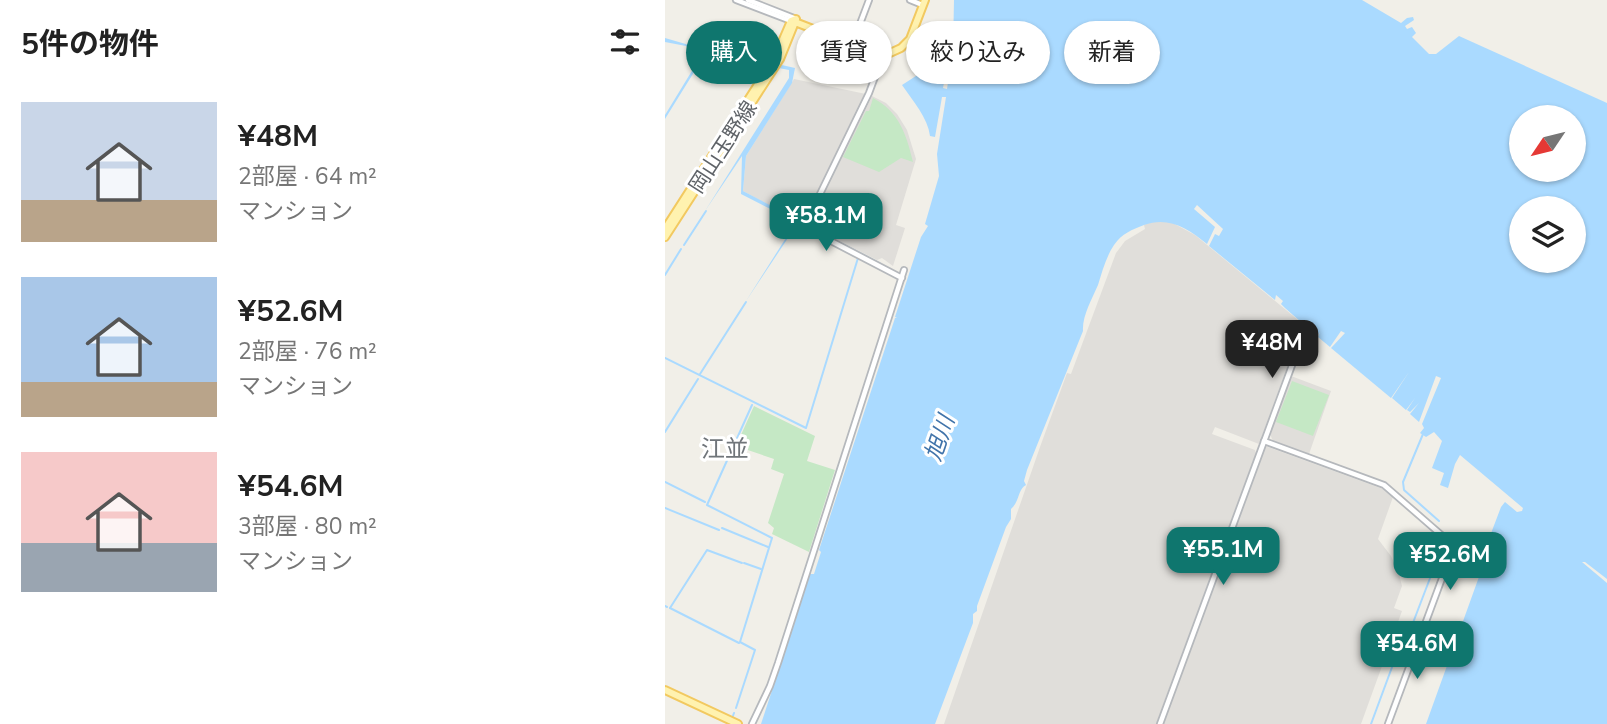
<!DOCTYPE html>
<html lang="ja">
<head>
<meta charset="utf-8">
<style>
  body { margin:0; font-family:"Nunito Sans","Noto Sans JP",sans-serif; background:#f6f6f6; color:#222; height:100vh; display:flex; flex-direction:column; font-size:26px; white-space:nowrap }
  * { box-sizing:border-box; margin:0 }
  p { font-size:23px; color:#767676 }
  .icon { flex:none; width:38px; height:38px; fill:none; stroke:currentColor; stroke-width:2; stroke-linecap:round; stroke-linejoin:round }
  .map { position:relative; flex:1; overflow:hidden }
  .sheet { display:flex; flex-direction:column; background:#fff; width:665px }
  .sheet>* { flex:none }
  .guide { position:absolute; left:21px; top:21px; width:665px; height:63px; display:flex; gap:14px }
  .needle { width:46px; rotate:235deg }
  .controls { position:absolute; left:844px; top:105px; display:grid; gap:14px }
  .controls a { display:grid; place-items:center; width:77px; height:77px; border-radius:50%; background:#fff; box-shadow:0 2px 5px #0004; font-size:35px }
  .price { position:absolute; translate:-50% -60px; padding:0 16px; border-radius:14px; background:#0f766e; color:#fff; font-size:23px; line-height:46px; filter:drop-shadow(0 2px 4px #0008) }
  .price::after { content:''; position:absolute; left:50%; top:42px; width:21px; height:16px; margin-left:-10px; background:inherit; clip-path:polygon(0 0,100% 0,50% 100%) }
  .price.active { background:#222; color:#fff }
  ul { padding:0; list-style:none }
  li { display:flex; align-items:center; gap:21px; height:175px; padding:0 21px }
  li span { display:grid; place-items:center; flex:none; width:196px; height:140px; border-radius:0px; color:#555 }
  li>.icon { margin-inline-start:auto }
  span .icon { width:84px; height:84px; fill:#fffc; stroke-width:1 }
  li b { font-size:30px }
  h2 { display:flex; justify-content:space-between; align-items:center; height:84px; padding:0 21px; font-size:30px }
  .chip { padding:0 24px; border-radius:32px; background:#fff; box-shadow:0 2px 5px #0004; font-size:24px; line-height:63px }
  .chip.active { background:#0f766e; color:#fff }
  main { display:flex; flex:1; min-height:0 }
  .map>svg:first-child { display:block }
  .industrial { fill:#e0deda }
  .green { fill:#c5e8c5 }
  .water { fill:#aadaff; fill-rule:evenodd }
  .lines { fill:none; stroke-linecap:round; stroke-linejoin:round }
  .stream { stroke:#aadaff; stroke-width:2 }
  .tertiary-casing { stroke:#b5b8bc; stroke-width:8 }
  .primary-casing { stroke:#f2c960; stroke-width:10 }
  .tertiary { stroke:#fff; stroke-width:4.5 }
  .primary { stroke:#fff2af; stroke-width:6 }
  .labels { text-anchor:middle; dominant-baseline:central; stroke-width:6; stroke-linejoin:round; paint-order:stroke }
  .street-label { font-size:21px; fill:#5f6368; stroke:#fff }
  .water-label { font-size:23px; font-style:italic; fill:#4174aa; stroke:#fff }
  .quarter-label { font-size:24px; fill:#70757a; stroke:#fff }
</style>
</head>
<body>
<main>
<section class="sheet">
<h2>5件の物件<svg class="icon" aria-label="filters" viewBox="0 0 24 24"><path d="M4 7h16M4 17h16"/><circle cx="9" cy="7" r="2"/><circle cx="15" cy="17" r="2"/></svg></h2>
<ul>
<li><span style="background:linear-gradient(#c9d6e8 70%,#b9a48a 0)"><svg class="icon" aria-label="home" viewBox="0 0 24 24"><path d="M3 11l9-7 9 7M6 9v11h12V9"/></svg></span><div><b>¥48M</b><p>2部屋 · 64 m²</p><p>マンション</p></div></li>
<li><span style="background:linear-gradient(#a9c7e8 75%,#b9a48a 0)"><svg class="icon" aria-label="home" viewBox="0 0 24 24"><path d="M3 11l9-7 9 7M6 9v11h12V9"/></svg></span><div><b>¥52.6M</b><p>2部屋 · 76 m²</p><p>マンション</p></div></li>
<li><span style="background:linear-gradient(#f6c9c9 65%,#9aa5b1 0)"><svg class="icon" aria-label="home" viewBox="0 0 24 24"><path d="M3 11l9-7 9 7M6 9v11h12V9"/></svg></span><div><b>¥54.6M</b><p>3部屋 · 80 m²</p><p>マンション</p></div></li>
</ul>
</section>
<div class="map">
<svg width="942" height="724" viewBox="0 0 942 724">
  <rect width="100%" height="100%" fill="#f1efe8"/>
  <g class="industrial">
    <polygon points="129,79 201,94 137,223 78,191 81,156"/>
    <polygon points="207,96 221,103 232,114 242,130 251,159 231,225 240,228 228,266 217,258 212,260 143,225"/>
    <polygon points="485,222 506,222 530,235 638,324 594,444 550,427 547,434 590,450 591,453 491,724 279,724 375,447 402,373 406,374 451,253 460,241 480,229 479,225"/>
    <polygon points="626,376 666,391 644,454 608,441 604,432"/>
    <polygon points="600,446 718,489 728,497 713,539 726,556 734,574 737,586 729,608 737,611 696,724 498,724"/>
  </g>
  <g class="green">
    <path d="M208,98C234,112 241,133 248,162L236,158L214,172L178,157L201,111H204Z"/>
    <polygon points="627,381 664,395 648,436 611,422"/>
    <polygon points="89,406 150,436 142,461 170,470 144,552 107,534 109,528 103,523 119,474 106,469 109,459 71,446"/>
  </g>
  <g class="water">
    <path d="M289,0H697L736,23L742,18L748,17L749,20L740,26L742,29L747,27L751,33L747,37L764,54H771L794,36L942,103V579L920,562H917L942,583V724H761L815,574L814,565L836,507L840,502L852,512L857,511L858,508L795,455L790,464L783,488L775,485L779,473L767,468L777,441L769,432L761,437L755,433L759,428L757,424L776,378L771,376L754,422L745,414L754,403L745,412L742,410L750,398L741,410L727,398L744,372L726,398L666,348L680,333L676,331L665,347L653,337L655,332L652,336L620,308L616,304L618,301L611,295L610,300L544,246L550,234L554,236L558,229L532,205L529,209L550,227L542,244C523,228 503,216 479,225C467,230 457,233 449,245C441,257 437,272 433,285C427,299 417,316 418,331L362,470L359,481L361,485C353,489 354,503 346,509V519L341,527L312,606V611L308,614V623L270,724H96L145,574H149L156,552L154,550L230,318H232L230,317L256,237L263,226L260,224L274,176L272,154L281,97H277L270,137L265,136C263,118 248,101 237,85L268,65L282,67L278,88L282,89L288,49ZM856,117H908V170H856ZM856,208H908V261H856Z"/>
    <polygon points="0,38 31,47 43,48 130,68 127,83 81,156 78,191 216,263 216,265 133,223 81,301 131,222 76,194 77,156 40,211 124,78 124,70 42,54 39,56 0,119 0,115 36,56 21,46 0,42"/>
  </g>
  <g class="lines">
    <g class="stream">
      <polyline points="19,245 41,211"/>
      <polyline points="0,275 16,249"/>
      <polyline points="0,358 141,428 193,258"/>
      <polyline points="35,374 81,302"/>
      <polyline points="0,432 33,379"/>
      <polyline points="758,434 738,482 739,490 774,521"/>
      <polyline points="0,482 40,502"/>
      <polyline points="0,508 54,530"/>
      <polyline points="57,528 103,547"/>
      <polyline points="79,563 96,569"/>
      <polyline points="0,606 2,607"/>
      <polyline points="5,608 42,550 77,563"/>
      <polyline points="5,608 74,643"/>
      <polyline points="71,708 90,650 75,642 107,538 42,505 87,405"/>
      <polyline points="65,724 69,713"/>
      <polyline points="706,724 733,651 738,649 767,573"/>
    </g>
    <defs>
      <g id="tertiary">
        <polyline points="71,0 126,21"/>
        <polyline points="83,0 129,18 130,22"/>
        <polyline points="245,0 255,4"/>
        <polyline points="187,45 204,0"/>
        <polyline points="217,58 204,93 139,227 237,278"/>
        <polyline points="599,441 719,485 811,565"/>
        <polyline points="87,724 105,686 113,663 239,270"/>
        <polyline points="495,724 640,330"/>
        <polyline points="723,724 789,546"/>
      </g>
      <g id="primary">
        <polyline points="0,229 110,58 126,21 131,19"/>
        <polyline points="0,237 115,59 130,22 207,52 225,53 236,48 245,39 260,0"/>
        <polyline points="0,690 73,724"/>
      </g>
    </defs>
    <use href="#tertiary" class="tertiary-casing"/>
    <use href="#primary" class="primary-casing"/>
    <use href="#tertiary" class="tertiary"/>
    <use href="#primary" class="primary"/>
  </g>
  <g class="labels">
    <g class="street-label">
      <text transform="translate(58 147) rotate(-57)">岡山玉野線</text>
    </g>
    <g class="water-label">
      <text transform="translate(275 438) rotate(-71)">旭川</text>
    </g>
    <g class="quarter-label">
      <text x="60" y="449">江並</text>
    </g>
  </g>
</svg>
<div class="controls">
<a><svg class="needle" viewBox="-14 -14 28 28"><path d="M0-13l5 13h-10z" fill="#e53935"/><path d="M0 13l5-13h-10z" fill="#767676"/></svg></a>
<a><svg class="icon" aria-label="layers" viewBox="0 0 24 24"><path d="M12 4l9 5-9 5-9-5zM3 14l9 5 9-5"/></svg></a>
</div>
<b class="price" style="left:161px;top:253px">¥58.1M</b>
<b class="price active" style="left:607px;top:380px">¥48M</b>
<b class="price" style="left:558px;top:587px">¥55.1M</b>
<b class="price" style="left:785px;top:592px">¥52.6M</b>
<b class="price" style="left:752px;top:681px">¥54.6M</b>
<div class="guide">
<a class="chip active">購入</a>
<a class="chip">賃貸</a>
<a class="chip">絞り込み</a>
<a class="chip">新着</a>
</div>
</div>
</main>
</body>
</html>
